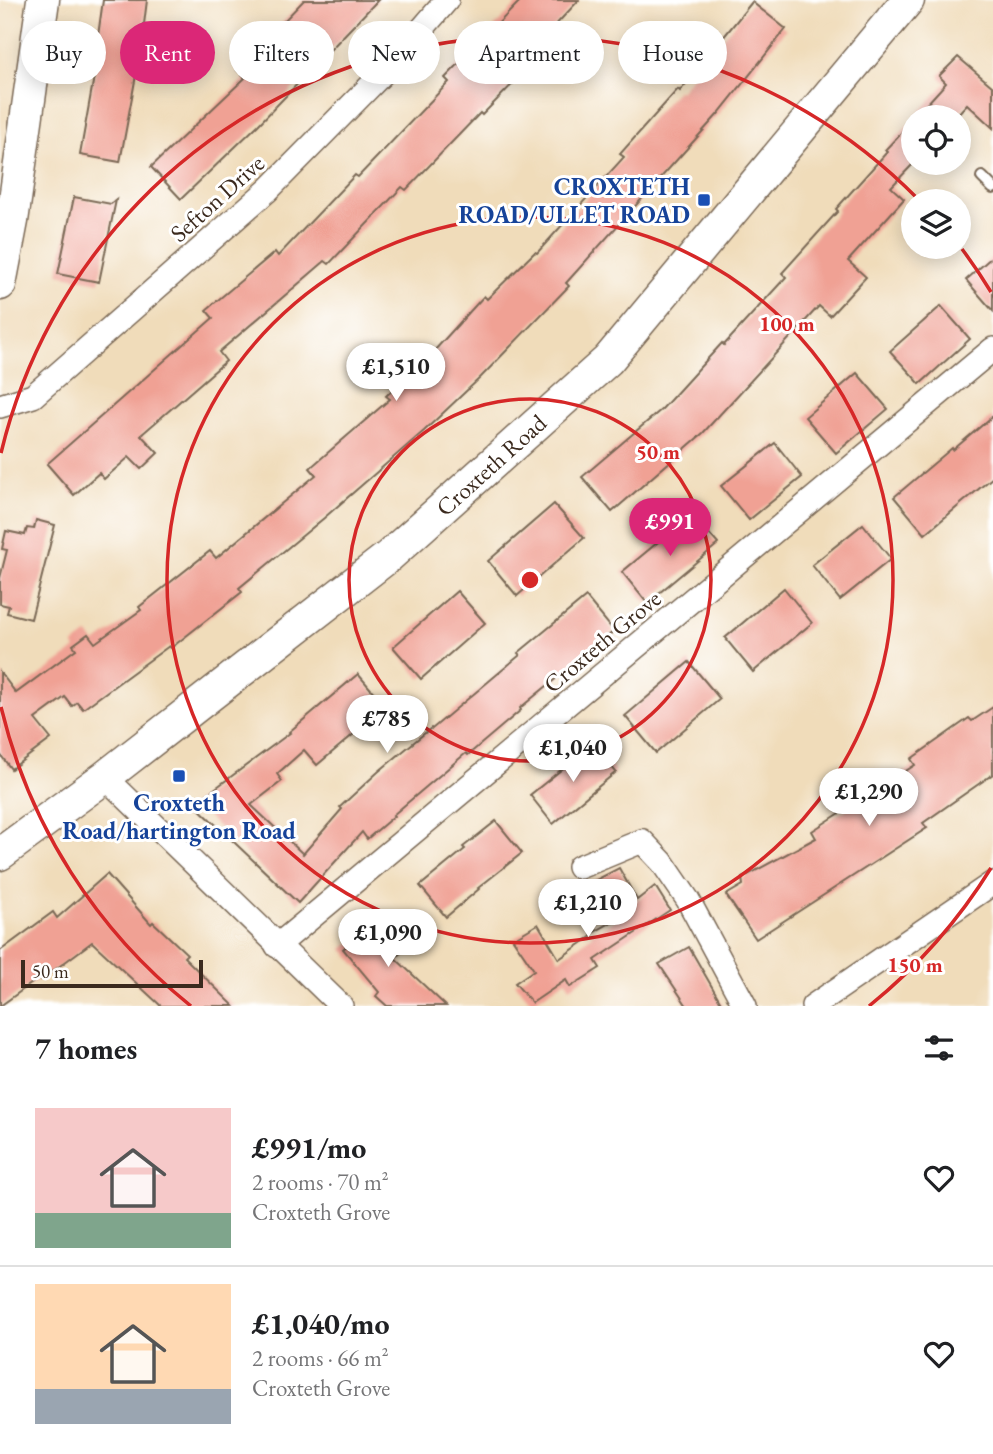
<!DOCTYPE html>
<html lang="en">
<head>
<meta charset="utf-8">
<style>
  body { margin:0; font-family:"EB Garamond",serif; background:#f2f2f2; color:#202124; height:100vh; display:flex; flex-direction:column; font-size:26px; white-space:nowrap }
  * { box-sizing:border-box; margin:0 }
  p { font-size:23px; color:#757577 }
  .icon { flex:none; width:38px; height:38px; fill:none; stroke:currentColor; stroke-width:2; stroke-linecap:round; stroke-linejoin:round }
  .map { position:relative; height:1006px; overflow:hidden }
  .drawer { display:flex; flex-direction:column; background:#fff; flex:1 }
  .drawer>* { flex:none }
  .hud { position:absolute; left:21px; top:21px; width:952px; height:63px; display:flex; gap:14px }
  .buttons { position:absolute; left:901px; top:105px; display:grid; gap:14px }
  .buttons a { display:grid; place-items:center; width:70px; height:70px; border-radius:50%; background:#fff; box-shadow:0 4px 18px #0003; font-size:35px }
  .scale { position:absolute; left:21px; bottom:18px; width:182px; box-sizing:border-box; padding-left:7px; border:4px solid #3b2a1e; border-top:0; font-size:19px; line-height:24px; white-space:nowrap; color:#3b2a1e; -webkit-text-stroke:5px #fff; paint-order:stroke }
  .price { position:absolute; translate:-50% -60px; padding:0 16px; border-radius:24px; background:#fff; color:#222; font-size:23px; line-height:46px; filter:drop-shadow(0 2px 4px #0008) }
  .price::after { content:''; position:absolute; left:50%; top:42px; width:21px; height:16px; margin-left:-10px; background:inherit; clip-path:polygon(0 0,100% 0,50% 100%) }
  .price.current { background:#db2777; color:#fff }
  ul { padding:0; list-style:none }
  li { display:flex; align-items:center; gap:21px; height:175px; padding:0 35px }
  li+li { border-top:2px solid #e0e0e0 }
  li span { display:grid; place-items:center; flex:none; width:196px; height:140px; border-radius:0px; color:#555 }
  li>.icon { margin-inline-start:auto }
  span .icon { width:84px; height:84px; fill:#fffc; stroke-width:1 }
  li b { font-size:30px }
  h2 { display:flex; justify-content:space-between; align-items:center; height:84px; padding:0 35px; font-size:30px }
  .tag { padding:0 24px; border-radius:32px; background:#fff; box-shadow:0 4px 18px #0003; font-size:24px; line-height:63px }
  .tag.current { background:#db2777; color:#fff }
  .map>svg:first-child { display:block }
  .building { fill:#f0a194 }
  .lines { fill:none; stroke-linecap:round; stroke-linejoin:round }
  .lane-casing { stroke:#7a6855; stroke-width:14 }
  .street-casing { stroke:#7a6855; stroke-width:26 }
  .secondary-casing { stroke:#7a6855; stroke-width:35 }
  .lane { stroke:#fff; stroke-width:10 }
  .street { stroke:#fff; stroke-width:23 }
  .secondary { stroke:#fff; stroke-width:32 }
  .ring { fill:none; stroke:#d62828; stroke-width:3.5 }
  .transit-dot { fill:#1a4fb4; stroke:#fff; stroke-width:2.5 }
  .labels { text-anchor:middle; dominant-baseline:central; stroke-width:6; stroke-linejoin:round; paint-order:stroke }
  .transit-label { font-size:24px; font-weight:bold; fill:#164399; stroke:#fff; text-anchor:end }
  .street-label { font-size:24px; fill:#3b2a1e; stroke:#fff }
  .centre { fill:#d62828; stroke:#fff; stroke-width:3.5 }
  .ring-label { font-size:21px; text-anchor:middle; font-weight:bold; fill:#d62828; stroke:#fff; stroke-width:6; stroke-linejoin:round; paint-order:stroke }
</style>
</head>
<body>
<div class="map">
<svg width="993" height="1006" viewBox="0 0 993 1006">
  <rect width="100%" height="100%" fill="#fff"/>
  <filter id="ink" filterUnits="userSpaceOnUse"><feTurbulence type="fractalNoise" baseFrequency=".0143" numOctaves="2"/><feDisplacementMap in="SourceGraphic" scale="14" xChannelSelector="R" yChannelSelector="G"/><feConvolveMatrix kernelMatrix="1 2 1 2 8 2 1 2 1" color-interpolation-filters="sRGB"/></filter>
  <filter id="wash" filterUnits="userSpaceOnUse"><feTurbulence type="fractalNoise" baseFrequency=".00686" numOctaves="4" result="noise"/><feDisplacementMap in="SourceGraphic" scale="28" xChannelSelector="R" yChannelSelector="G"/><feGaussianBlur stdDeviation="1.57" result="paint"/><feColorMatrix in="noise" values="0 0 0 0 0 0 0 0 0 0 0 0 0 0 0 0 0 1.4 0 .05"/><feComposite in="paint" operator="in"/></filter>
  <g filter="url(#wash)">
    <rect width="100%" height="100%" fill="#f0dcba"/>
    <g id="blocks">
      <g class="building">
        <polygon points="103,0 147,0 141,48 120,162 80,155 100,43 97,43"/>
        <polygon points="304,0 378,0 258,125 181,199 151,167 245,78 237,70"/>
        <polygon points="521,0 579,0 536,46 543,53 482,115 480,113 406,190 402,187 329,264 325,261 219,352 226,361 141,435 158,453 141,469 129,457 104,479 99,473 74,495 47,464 213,318 206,310 275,252 278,256 355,175 358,177 449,82 445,78"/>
        <polygon points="752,2 786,29 719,113 566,283 569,286 481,377 424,431 324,518 239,588 242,592 171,648 169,646 83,709 77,702 72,706 65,697 35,719 51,739 11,769 0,754 0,672 16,693 76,649 73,645 88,634 95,643 141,610 139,607 210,551 216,558 316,475 310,468 390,399 386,396 434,351 484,296 487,299 535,252 537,253 624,157 620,154 678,89 680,91"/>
        <polygon points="958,57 993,87 993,128 967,104 955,117 915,117 946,83 939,76"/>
        <polygon points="914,119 914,163 891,187 904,199 848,261 866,277 830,316 819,306 703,433 612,512 582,477 662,409 722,343 724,345 786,277 782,273 838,211 836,209 887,152 885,150"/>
        <polygon points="74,197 111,204 116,200 99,282 58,274"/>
        <polygon points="993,256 993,311 966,280"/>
        <polygon points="941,306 970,339 920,384 890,351"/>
        <polygon points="857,373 888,409 836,453 805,417"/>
        <polygon points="993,416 993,477 925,534 894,497 952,448 953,450"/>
        <polygon points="775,443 802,477 749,520 721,486"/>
        <polygon points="554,504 584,538 517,596 488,561"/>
        <polygon points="692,514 718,544 647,603 622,572"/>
        <polygon points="36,520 55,525 31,619 7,613 9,606 0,604 0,578 7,550 2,549 6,531 25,535 27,528 34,529"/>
        <polygon points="863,524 891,559 840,600 812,565"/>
        <polygon points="784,588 812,623 753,672 725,638"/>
        <polygon points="457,591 485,623 421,679 393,647"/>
        <polygon points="586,597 614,631 520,708 521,710 468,755 466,753 393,815 394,816 367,839 362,832 298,903 194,804 290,733 289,732 358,674 386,707 317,765 304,750 277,774 282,781 251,805 303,854 342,809 340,807 378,772 431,728 432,729 520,655 518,653"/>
        <polygon points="689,662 720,699 656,753 625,716"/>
        <polygon points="993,707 993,774 923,823 927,828 756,939 726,895 743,885 742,878 816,838 812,831 915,765 911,759 969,718 972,721"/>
        <polygon points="593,744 616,772 553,824 530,795"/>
        <polygon points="496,821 522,853 478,888 479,889 446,917 420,886 465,849 463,847"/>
        <polygon points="619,868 637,900 655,886 670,910 595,960 600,968 570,987 566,980 532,1003 515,983 534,970 513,939 538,924 559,959 592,936 591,934 619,918 594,881"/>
        <polygon points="107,874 151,924 153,922 187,954 184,957 234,1006 161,1006 92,942 41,980 39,978 0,1006 0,951 53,912 57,918"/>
        <polygon points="379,919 405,949 395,958 446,1006 387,1006 376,996 379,992 343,949"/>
        <polygon points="689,947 723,1006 687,1006 659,964"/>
      </g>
    </g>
  </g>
  <g filter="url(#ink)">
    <use href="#blocks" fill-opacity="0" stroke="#7a6855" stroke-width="2"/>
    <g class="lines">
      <defs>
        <polyline id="lane" points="982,177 993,188"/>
        <g id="street">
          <polyline points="0,406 33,396 268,190 391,65 447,0"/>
          <polyline points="105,777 341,1006"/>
          <polyline points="579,867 642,841 662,862 688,900 745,1006"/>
          <polyline points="277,946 993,349"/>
          <polyline points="813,1006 993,883"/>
        </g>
        <g id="secondary">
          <polyline points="0,284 12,221 43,0"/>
          <polyline points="0,854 105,777 389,556 608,360 908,0"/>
        </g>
      </defs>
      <use href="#lane" class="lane-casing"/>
      <use href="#street" class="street-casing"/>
      <use href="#secondary" class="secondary-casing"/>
      <use href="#lane" class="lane"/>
      <use href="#street" class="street"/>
      <use href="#secondary" class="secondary"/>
    </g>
  </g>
  <g class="ring">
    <circle cx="530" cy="580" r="181"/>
    <circle cx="530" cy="580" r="363"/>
    <path d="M991 868A544 544 0 0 1 869 1006M191 1006A544 544 0 0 1 1 707M1 453A544 544 0 0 1 918 199M962 249A544 544 0 0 1 991 292"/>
  </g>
  <g class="transit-dot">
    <rect x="697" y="193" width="14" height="14" rx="3.5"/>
    <rect x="172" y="769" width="14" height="14" rx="3.5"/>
  </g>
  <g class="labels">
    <g class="transit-label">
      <text x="690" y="186">CROXTETH<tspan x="690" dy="28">ROAD/ULLET ROAD</tspan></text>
      <text x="179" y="802" text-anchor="middle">Croxteth<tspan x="179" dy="28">Road/hartington Road</tspan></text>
    </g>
    <g class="street-label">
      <text transform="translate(217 198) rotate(-42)">Sefton Drive</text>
      <text transform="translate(491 465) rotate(-42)">Croxteth Road</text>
      <text transform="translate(602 641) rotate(-40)">Croxteth Grove</text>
    </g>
  </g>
  <circle cx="530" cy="580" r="10" class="centre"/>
  <g class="ring-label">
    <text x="787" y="331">100 m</text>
    <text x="658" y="459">50 m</text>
    <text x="915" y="972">150 m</text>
  </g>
</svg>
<div class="buttons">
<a><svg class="icon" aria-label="locate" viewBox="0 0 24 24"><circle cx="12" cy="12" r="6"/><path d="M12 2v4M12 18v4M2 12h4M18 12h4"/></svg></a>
<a><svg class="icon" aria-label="layers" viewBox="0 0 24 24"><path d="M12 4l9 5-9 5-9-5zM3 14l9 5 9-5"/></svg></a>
</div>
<div class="scale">50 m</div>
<b class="price" style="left:396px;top:403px">£1,510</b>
<b class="price current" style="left:670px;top:558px">£991</b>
<b class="price" style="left:387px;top:755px">£785</b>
<b class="price" style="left:573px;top:784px">£1,040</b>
<b class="price" style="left:869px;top:828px">£1,290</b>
<b class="price" style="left:588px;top:939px">£1,210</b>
<b class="price" style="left:388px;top:969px">£1,090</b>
<div class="hud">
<a class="tag">Buy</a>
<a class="tag current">Rent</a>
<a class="tag">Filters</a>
<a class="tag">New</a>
<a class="tag">Apartment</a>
<a class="tag">House</a>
</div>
</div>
<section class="drawer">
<h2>7 homes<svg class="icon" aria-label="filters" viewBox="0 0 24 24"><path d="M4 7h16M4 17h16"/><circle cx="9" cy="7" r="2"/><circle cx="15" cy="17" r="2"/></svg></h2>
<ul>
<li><span style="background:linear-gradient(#f6c9c9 75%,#7fa58c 0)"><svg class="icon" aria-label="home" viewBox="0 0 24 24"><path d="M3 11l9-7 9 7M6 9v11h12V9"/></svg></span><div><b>£991/mo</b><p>2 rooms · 70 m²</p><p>Croxteth Grove</p></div><svg class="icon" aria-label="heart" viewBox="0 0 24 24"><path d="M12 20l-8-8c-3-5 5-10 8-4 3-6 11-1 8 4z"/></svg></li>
<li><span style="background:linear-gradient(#ffd9b3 75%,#9aa5b1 0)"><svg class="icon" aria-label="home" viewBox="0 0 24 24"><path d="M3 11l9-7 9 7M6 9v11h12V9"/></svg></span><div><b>£1,040/mo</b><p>2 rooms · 66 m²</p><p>Croxteth Grove</p></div><svg class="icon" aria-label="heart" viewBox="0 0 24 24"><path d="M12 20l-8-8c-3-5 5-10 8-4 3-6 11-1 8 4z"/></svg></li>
</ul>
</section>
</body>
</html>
